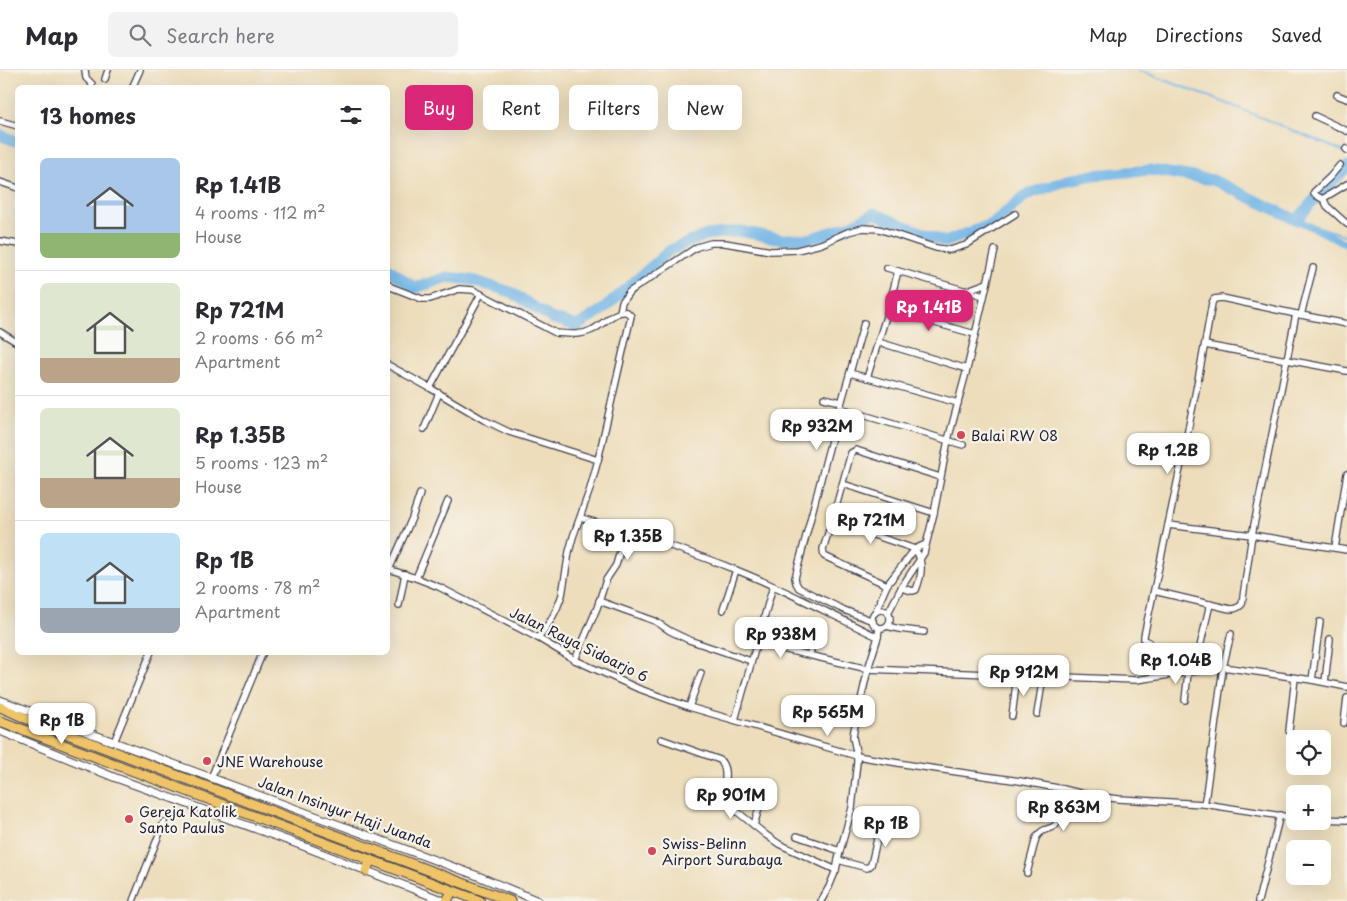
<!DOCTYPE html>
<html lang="en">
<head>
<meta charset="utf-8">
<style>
  body { margin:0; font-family:"Playpen Sans",sans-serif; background:#f2f2f3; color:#2b2b33; height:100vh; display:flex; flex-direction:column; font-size:19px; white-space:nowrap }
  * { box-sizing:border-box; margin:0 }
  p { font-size:16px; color:#7c7c81 }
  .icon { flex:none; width:28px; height:28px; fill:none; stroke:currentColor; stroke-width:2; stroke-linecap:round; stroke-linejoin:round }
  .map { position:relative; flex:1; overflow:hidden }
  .details { position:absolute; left:15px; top:15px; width:375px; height:570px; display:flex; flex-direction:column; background:#fff; border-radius:8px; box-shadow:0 5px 20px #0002 }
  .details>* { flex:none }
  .guide { position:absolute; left:405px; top:15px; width:475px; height:45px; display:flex; gap:10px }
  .buttons { position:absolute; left:1286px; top:660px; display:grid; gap:10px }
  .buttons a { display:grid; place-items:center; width:45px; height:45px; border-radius:8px; background:#fff; box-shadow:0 5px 20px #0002; font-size:25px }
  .price { position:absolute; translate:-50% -42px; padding:0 11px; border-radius:10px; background:#fff; color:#222; font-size:16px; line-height:32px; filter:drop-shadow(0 1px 2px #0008) }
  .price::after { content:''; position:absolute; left:50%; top:30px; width:15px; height:11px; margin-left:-8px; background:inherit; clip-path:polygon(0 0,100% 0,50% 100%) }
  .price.on { background:#db2777; color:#fff }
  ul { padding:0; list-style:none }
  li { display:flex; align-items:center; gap:15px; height:125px; padding:0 25px }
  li+li { border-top:1px solid #e1e1e2 }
  li span { display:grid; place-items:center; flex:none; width:140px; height:100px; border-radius:8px; color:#555 }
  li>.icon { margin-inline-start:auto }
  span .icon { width:60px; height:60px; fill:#fffc; stroke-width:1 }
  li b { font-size:21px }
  h2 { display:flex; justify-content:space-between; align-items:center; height:60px; padding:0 25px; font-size:21px }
  .chip { padding:0 18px; border-radius:8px; background:#fff; box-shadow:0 5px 20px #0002; font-size:18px; line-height:45px }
  .chip.on { background:#db2777; color:#fff }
  header { display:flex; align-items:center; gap:30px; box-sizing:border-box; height:70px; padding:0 25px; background:#fff; border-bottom:1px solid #e1e1e2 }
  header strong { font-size:24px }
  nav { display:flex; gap:28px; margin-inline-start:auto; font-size:18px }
  .search { width:350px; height:45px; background:#f2f2f3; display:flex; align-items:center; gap:12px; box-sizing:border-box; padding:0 18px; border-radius:8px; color:#7c7c81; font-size:19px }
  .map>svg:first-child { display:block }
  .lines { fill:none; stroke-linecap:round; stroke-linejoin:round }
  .stream { stroke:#70b4e6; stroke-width:2 }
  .canal { stroke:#70b4e6; stroke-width:7 }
  .river { stroke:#70b4e6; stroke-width:11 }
  .minor-casing { stroke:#403e4e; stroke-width:8 }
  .tertiary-casing { stroke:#403e4e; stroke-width:9 }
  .trunk-casing { stroke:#403e4e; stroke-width:11 }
  .minor { stroke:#fff; stroke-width:5.5 }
  .tertiary { stroke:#fff; stroke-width:7 }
  .trunk { stroke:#efc469; stroke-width:9 }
  .poi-dot { fill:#d1495b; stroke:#f7f3e8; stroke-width:2 }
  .labels { text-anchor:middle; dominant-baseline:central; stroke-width:4.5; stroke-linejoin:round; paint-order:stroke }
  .poi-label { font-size:14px; fill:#22223b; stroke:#f7f3e8; text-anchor:start }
  .street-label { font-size:14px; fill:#22223b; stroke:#f7f3e8 }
</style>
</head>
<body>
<header>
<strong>Map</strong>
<div class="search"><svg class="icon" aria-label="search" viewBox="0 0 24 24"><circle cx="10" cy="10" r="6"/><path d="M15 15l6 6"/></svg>Search here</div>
<nav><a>Map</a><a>Directions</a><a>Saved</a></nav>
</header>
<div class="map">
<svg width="1347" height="831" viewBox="0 0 1347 831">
  <rect width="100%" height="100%" fill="#f7f3e8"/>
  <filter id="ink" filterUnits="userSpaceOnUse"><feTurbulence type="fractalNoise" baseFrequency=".02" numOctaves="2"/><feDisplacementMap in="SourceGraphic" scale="10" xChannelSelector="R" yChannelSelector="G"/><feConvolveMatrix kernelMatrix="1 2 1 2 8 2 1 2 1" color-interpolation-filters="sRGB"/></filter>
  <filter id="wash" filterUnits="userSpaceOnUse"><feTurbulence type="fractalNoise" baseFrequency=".0096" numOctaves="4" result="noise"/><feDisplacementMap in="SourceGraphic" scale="20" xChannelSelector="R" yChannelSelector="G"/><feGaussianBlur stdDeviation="1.12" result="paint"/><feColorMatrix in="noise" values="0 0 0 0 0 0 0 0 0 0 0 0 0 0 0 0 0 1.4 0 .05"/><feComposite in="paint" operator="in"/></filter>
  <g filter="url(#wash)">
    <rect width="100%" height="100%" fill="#edddbb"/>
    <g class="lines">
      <g class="stream">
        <polyline points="1138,0 1231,35 1347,83"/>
        <polyline points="1297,150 1347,166"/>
      </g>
      <polyline class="canal" points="1297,150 1347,174"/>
      <g class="river">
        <polyline points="0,65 18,72"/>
        <polyline points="388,198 415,218 447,207 471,210 511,222 551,248 577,256 602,240 670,180 706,165 740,161 781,169 809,169 850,156 874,143 945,172 992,154 1026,125 1068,110 1094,105 1150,100 1213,110 1297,150 1312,132 1347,97"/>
      </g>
    </g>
  </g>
  <g filter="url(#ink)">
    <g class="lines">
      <defs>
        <g id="minor">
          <polyline points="85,0 86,8 92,14 92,18"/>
          <polyline points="105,9 108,0"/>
          <polyline points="132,18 140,0"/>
          <polyline points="1337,25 1347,29"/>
          <polyline points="1315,46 1347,61"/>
          <polyline points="0,51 18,56"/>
          <polyline points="1346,79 1347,80"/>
          <polyline points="0,112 18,118"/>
          <polyline points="1347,114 1324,128 1324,130 1327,136 1347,154"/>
          <polyline points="1324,130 1314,124 1314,122 1330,107 1340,95"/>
          <polyline points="0,171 18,174"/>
          <polyline points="887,198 898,201 984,226"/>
          <path d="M388,214L391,217L422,229H430L459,219L473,220L556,263C568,264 580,266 592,260C603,255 614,240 627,242L631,246L598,390L590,419L573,467L569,482L562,525L557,538L551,550L538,568"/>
          <polyline points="965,221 987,213"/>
          <polyline points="888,240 975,264"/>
          <polyline points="620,242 622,232 629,222 697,177 711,173 725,173 771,181 797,180 821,174 848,162 863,158 879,159 936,178 950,180 966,175 1015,144"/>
          <polyline points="1301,245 1313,198"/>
          <polyline points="864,253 835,355 795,508 796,513 799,518 844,540 873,551"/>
          <polyline points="0,262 18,273"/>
          <polyline points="878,272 967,299"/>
          <polyline points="1205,275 1347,301"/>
          <polyline points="388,295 430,318 484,350 509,362 598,390"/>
          <polyline points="850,303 958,333"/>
          <polyline points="867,308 888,240 898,201"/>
          <polyline points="430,318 481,224"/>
          <polyline points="824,328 841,332"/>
          <polyline points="840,338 963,375"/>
          <polyline points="817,351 835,355"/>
          <polyline points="424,359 439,323"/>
          <polyline points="843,414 934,443"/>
          <path d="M581,448C633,463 686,480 736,500C785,519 831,545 878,567"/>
          <path d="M832,451L915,479C924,492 922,505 916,520L913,521L901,518"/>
          <polyline points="1168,455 1252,465 1347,480"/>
          <polyline points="1335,478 1347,404"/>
          <polyline points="388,499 416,508 439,517 538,568 575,590 637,618 689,637 857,686 916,696 1020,711 1063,719 1092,726 1119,729 1204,734 1295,748"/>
          <polyline points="389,500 412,448 420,424"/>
          <polyline points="416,508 448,431"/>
          <polyline points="887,515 824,486 823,479 832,451 851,383 856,380 940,407"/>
          <path d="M1154,521L1230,539C1235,539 1239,538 1242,534L1252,465L1296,244"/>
          <polyline points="599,531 655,551 670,561 689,570 751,591"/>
          <polyline points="399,535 405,504"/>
          <polyline points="723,540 736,500"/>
          <circle cx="881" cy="549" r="9"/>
          <polyline points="875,543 887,515 915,479 926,474"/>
          <polyline points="888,543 901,518 924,483 934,443 948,370 967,299 995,180"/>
          <polyline points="887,556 899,559 924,562"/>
          <path d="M1149,572L1144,570V566C1168,455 1193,344 1212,233L1214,229L1222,228L1296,244L1347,254"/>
          <polyline points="757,573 868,599 1136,610 1223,597 1312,610 1347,617"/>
          <polyline points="1199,581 1210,534"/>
          <polyline points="809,585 814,572"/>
          <polyline points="575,590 597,538 606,510 616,495 626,461"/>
          <polyline points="1312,610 1320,552"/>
          <polyline points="1325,612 1330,569"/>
          <polyline points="1185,630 1188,603"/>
          <polyline points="689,637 701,603"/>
          <polyline points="1037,644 1043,607"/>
          <polyline points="1012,646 1017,606"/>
          <polyline points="735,650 773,516"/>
          <polyline points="1344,653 1347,628"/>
          <polyline points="1289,661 1295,608"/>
          <path d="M661,669L720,690C732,703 718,722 729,735L766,765L779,774L836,800"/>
          <polyline points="114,672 151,582"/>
          <polyline points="211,708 263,582"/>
          <polyline points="1204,734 1206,724 1223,597 1231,564"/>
          <polyline points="1322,749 1347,750"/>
          <polyline points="754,755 766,715"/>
          <polyline points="797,766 840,781"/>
          <polyline points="838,790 867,798 871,795 882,748"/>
          <path d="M1027,803L1036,768C1043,757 1047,761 1056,755L1063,719"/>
          <polyline points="133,831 164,752"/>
          <polyline points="821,831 829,817 836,800 840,781 852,738 857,692 857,686 853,667 854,660 868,599 878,567 879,558"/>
          <polyline points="1258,831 1280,745"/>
        </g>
        <g id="tertiary">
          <polyline points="0,630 478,806 538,831"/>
          <polyline points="0,661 116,708 303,776 444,831"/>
        </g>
        <g id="trunk">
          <polyline points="0,637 25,648 510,831"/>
          <polyline points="0,651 480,831"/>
          <polyline points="366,801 370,791"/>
          <polyline points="447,831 452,821"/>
        </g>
      </defs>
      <use href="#minor" class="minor-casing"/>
      <use href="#tertiary" class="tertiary-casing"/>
      <use href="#trunk" class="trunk-casing"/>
      <use href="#minor" class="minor"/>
      <use href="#tertiary" class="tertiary"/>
      <use href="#trunk" class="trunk"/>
    </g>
  </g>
  <g class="poi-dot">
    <circle cx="961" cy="365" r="5"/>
    <circle cx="207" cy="691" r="5"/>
    <circle cx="129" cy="749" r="5"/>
    <circle cx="652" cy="781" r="5"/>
  </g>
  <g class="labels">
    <g class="poi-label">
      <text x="971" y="365">Balai RW 08</text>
      <text x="217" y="691">JNE Warehouse</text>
      <text x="139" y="741">Gereja Katolik<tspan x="139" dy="16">Santo Paulus</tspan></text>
      <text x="662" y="773">Swiss-Belinn<tspan x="662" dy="16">Airport Surabaya</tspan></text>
    </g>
    <g class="street-label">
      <text transform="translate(579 574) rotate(26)">Jalan Raya Sidoarjo 6</text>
      <text transform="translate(345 742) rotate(20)">Jalan Insinyur Haji Juanda</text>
    </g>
  </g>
</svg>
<div class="buttons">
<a><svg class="icon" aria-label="locate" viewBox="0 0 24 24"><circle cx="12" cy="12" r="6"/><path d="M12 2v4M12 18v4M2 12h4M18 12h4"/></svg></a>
<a>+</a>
<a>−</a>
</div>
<b class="price on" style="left:929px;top:262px">Rp 1.41B</b>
<b class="price" style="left:817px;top:381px">Rp 932M</b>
<b class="price" style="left:1168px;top:405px">Rp 1.2B</b>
<b class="price" style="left:871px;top:475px">Rp 721M</b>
<b class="price" style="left:628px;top:491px">Rp 1.35B</b>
<b class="price" style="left:781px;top:589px">Rp 938M</b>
<b class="price" style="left:1176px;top:615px">Rp 1.04B</b>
<b class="price" style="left:1024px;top:627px">Rp 912M</b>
<b class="price" style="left:828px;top:667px">Rp 565M</b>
<b class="price" style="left:62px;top:675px">Rp 1B</b>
<b class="price" style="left:731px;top:750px">Rp 901M</b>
<b class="price" style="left:1064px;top:762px">Rp 863M</b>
<b class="price" style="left:886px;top:778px">Rp 1B</b>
<div class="guide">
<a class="chip on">Buy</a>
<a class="chip">Rent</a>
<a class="chip">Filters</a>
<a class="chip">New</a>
</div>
<section class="details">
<h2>13 homes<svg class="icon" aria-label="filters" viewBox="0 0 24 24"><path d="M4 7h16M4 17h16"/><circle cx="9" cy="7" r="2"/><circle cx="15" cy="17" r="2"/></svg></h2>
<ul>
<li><span style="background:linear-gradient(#a9c7e8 75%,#8fb573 0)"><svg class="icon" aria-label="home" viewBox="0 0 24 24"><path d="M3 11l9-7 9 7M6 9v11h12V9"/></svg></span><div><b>Rp 1.41B</b><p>4 rooms · 112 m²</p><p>House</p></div></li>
<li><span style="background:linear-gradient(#dfe7d0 75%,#b9a48a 0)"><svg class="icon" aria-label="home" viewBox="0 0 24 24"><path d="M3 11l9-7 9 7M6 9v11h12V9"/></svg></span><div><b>Rp 721M</b><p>2 rooms · 66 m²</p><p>Apartment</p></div></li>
<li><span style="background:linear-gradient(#dfe7d0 70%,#b9a48a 0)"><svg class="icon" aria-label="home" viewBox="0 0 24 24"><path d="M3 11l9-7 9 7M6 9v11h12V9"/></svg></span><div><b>Rp 1.35B</b><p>5 rooms · 123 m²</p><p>House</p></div></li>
<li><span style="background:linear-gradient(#bfe0f5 75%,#9aa5b1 0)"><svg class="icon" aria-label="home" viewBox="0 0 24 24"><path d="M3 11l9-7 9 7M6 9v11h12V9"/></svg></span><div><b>Rp 1B</b><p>2 rooms · 78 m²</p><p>Apartment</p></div></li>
</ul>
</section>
</div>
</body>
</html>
